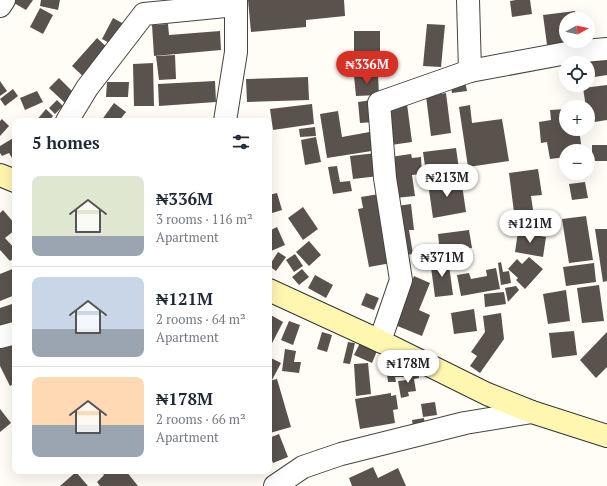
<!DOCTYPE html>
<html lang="en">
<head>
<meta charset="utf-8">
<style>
  body { margin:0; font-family:"PT Serif",serif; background:#f6f6f7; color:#1f2937; height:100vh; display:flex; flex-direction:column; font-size:15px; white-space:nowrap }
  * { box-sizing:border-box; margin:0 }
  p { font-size:13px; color:#747a83 }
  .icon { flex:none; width:22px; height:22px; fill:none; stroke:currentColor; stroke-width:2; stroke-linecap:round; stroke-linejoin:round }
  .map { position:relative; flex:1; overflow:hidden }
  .drawer { position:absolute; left:12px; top:118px; width:260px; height:356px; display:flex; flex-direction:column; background:#fff; border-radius:8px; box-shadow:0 4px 16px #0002 }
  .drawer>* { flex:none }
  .needle { width:26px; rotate:82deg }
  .tools { position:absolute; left:559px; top:12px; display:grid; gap:8px }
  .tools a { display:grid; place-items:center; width:36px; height:36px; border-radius:50%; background:#fff; box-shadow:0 4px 16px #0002; font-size:20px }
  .price { position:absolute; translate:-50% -34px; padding:0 9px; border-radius:14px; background:#fff; color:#222; font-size:13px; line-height:26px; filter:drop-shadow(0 1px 2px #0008) }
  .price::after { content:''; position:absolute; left:50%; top:24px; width:12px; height:9px; margin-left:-6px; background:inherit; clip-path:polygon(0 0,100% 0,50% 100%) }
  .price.current { background:#d93025; color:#fff }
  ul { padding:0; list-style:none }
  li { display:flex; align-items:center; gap:12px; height:100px; padding:0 20px }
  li+li { border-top:1px solid #e0e1e3 }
  li span { display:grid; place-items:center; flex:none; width:112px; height:80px; border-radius:8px; color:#555 }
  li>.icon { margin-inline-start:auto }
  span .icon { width:48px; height:48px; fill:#fffc; stroke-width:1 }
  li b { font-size:17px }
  h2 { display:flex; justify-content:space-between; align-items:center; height:48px; padding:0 20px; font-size:17px }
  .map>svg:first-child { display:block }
  .building { fill:#5a524d }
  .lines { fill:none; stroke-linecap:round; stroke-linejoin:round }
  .minor-casing { stroke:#444; stroke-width:24 }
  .secondary-casing { stroke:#333; stroke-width:24 }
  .minor { stroke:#fff; stroke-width:22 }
  .secondary { stroke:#fff6b0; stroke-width:22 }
</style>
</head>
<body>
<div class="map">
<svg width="607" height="486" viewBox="0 0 607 486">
  <rect width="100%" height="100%" fill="#fffdf5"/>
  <g class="building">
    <polygon points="16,0 33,0 26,10 14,3"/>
    <polygon points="41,0 60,0 58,10 40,6"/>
    <polygon points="248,0 344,0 345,16 306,20 306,27 251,32"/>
    <polygon points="516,0 530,0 532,14 512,17 510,1"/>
    <polygon points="40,8 53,15 43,34 30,27"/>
    <polygon points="575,11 576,19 566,19 566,41 571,42 547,45 543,15"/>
    <polygon points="113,18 124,24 113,45 102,39"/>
    <polygon points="168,24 169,35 220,31 221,50 154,56 152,25"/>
    <polygon points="427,24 445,25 441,67 423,66"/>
    <rect x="354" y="31" width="26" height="38"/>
    <polygon points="97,38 111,51 86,79 72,66"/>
    <polygon points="607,51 607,75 588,78 588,63 584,63 583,55"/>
    <polygon points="175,55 176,79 159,80 156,56"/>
    <polygon points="153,63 154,106 134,106 133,64"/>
    <polygon points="378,75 379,95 356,96 354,76"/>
    <polygon points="308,77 309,100 247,102 246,79"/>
    <polygon points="59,78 75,94 66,104 49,88"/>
    <polygon points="0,81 7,91 0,96"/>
    <polygon points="215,81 216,102 159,106 158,84"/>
    <polygon points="465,81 467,91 452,93 450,83"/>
    <polygon points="107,82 129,82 128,97 106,97"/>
    <polygon points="607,85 607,120 588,123 588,107 586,107 583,88"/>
    <polygon points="13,89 18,96 5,106 0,99"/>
    <polygon points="37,91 43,102 25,110 20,98"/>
    <polygon points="446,93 451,133 431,136 426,96"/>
    <polygon points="57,100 63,106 55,114 49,108"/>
    <polygon points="372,100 374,122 360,123 358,102"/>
    <polygon points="114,103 126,112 119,121 101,121"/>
    <polygon points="312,104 314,124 273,130 270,109"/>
    <polygon points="407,104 412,142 391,145 386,107"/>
    <polygon points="470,105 472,123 502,119 509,161 468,167 459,107"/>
    <polygon points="46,109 53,116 49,121 36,121"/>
    <polygon points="566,109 566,129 579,129 582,151 566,151 566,157 550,159 547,142 541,143 539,122 551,120 550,110"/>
    <polygon points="338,111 342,137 375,131 378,150 327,158 320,114"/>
    <polygon points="2,119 9,126 0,136 0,121"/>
    <polygon points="315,127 316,136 300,137 299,129"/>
    <polygon points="15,137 15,163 9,153 2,156 0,153 0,146"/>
    <polygon points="316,137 321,162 305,165 301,140"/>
    <rect x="592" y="145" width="15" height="16"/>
    <polygon points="456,148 460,176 427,180 423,152"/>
    <polygon points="376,153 379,176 353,179 350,156"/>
    <polygon points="411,154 412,158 421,157 422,174 412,175 415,196 395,198 390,157"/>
    <polygon points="337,166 340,182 350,181 352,191 333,194 328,167"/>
    <polygon points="538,169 542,195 531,196 534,217 515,220 509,173"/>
    <polygon points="461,178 466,212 433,218 428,183"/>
    <polygon points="585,182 588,198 572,200 569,184"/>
    <polygon points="277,193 282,210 269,214 269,195"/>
    <polygon points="379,194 391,263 369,267 358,209 363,208 361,197"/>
    <polygon points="411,204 414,230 409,230 413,254 404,255 397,206"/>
    <polygon points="303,207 318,229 303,240 288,218"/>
    <polygon points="3,210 15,224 15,230 5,238 15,249 15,257 10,261 0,250 0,213"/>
    <polygon points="586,216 593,260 569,263 562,219"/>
    <polygon points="277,227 285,245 271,251 269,246 269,231"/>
    <polygon points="595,229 607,229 607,281 603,282"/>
    <polygon points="469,230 472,248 440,252 438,234"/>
    <polygon points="518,232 546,237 543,257 515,252"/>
    <polygon points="309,241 321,255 309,266 296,252"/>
    <polygon points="278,252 286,257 276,271 269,266"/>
    <polygon points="295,254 303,266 294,272 286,260"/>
    <polygon points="529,257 543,269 525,289 516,280 518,278 508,269 517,259 522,264"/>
    <polygon points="448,258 453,295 435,297 430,260"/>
    <polygon points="501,262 503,272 509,271 511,283 501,285 498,263"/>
    <polygon points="594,263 596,282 566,286 563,267"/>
    <polygon points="15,268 15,295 0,301 0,274"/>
    <polygon points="496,268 500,289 461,296 457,275 469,273 471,279 487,276 486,270"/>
    <polygon points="302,269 309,277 299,285 292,277"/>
    <polygon points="315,275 333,285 326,298 308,288"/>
    <polygon points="414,276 430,283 419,310 430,315 422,336 395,325"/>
    <polygon points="599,285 604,321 582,323 577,288"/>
    <polygon points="516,286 519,290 508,302 505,288"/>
    <polygon points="566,290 570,321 548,324 543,294"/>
    <polygon points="504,292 506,304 485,307 484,294"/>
    <polygon points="366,293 379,298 374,310 361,305"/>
    <polygon points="15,303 15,321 0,326 0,308"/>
    <polygon points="474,309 477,331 454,334 451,313"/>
    <polygon points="501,313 504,339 480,373 470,366 477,356 471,352 485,332 483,316"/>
    <polygon points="269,314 283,322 269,349"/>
    <polygon points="289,321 300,325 293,345 281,340"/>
    <polygon points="574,331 577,355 552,358 549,333"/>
    <polygon points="322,332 332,335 327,352 317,349"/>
    <polygon points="607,332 607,367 596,378 580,360"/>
    <polygon points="15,340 15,383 10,386 0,366 0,341"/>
    <polygon points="348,342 355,343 350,364 343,363"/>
    <polygon points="360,343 377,351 372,363 354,355"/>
    <polygon points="285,349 296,351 294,362 301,362 299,373 282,371"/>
    <polygon points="271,358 281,363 272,380 269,378 269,362"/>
    <polygon points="368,363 371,394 356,396 354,364"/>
    <polygon points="403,365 404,377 395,377 396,382 388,382 386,367"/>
    <polygon points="418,371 419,378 414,379 416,391 408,392 409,396 401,398 398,381 407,380 406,373"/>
    <polygon points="277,379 291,427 270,433 269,381"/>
    <polygon points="391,393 391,396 396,395 398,409 393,410 395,423 360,429 355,399"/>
    <polygon points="435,402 437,415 423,417 421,404"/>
    <polygon points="0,409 11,423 0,432"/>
    <polygon points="424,418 426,431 414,432 412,420"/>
    <polygon points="279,434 288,457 273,463 269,453 269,438"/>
    <polygon points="373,467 378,478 398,468 406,486 352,486 349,478"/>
    <polygon points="101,471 126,471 138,486 100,486 97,482 104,475"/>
    <polygon points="76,472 88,486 60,486"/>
  </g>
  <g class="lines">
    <defs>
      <g id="minor">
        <polyline points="468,0 470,71"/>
        <polyline points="0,6 4,0"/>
        <polyline points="67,121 87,88 144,14 236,5"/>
        <polyline points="225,121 236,52 236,0"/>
        <polyline points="0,337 15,333"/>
        <polyline points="380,341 401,280 385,178 379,103 470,71 572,52 607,49"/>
        <polyline points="275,486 303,467 341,454 465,423 532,412"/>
      </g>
      <g id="secondary">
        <polyline points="0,175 15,181"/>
        <polyline points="269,290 380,341 487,394 532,412 607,436"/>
      </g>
    </defs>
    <use href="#minor" class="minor-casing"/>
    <use href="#secondary" class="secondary-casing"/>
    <use href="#minor" class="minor"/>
    <use href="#secondary" class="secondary"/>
  </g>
</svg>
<div class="tools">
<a><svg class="needle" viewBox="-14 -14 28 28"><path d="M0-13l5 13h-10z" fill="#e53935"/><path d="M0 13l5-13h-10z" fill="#747a83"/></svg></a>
<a><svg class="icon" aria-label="locate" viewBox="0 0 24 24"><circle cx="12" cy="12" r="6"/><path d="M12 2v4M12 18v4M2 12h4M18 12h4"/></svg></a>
<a>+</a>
<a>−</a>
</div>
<b class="price current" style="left:367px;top:85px">₦336M</b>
<b class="price" style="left:447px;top:198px">₦213M</b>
<b class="price" style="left:530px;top:244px">₦121M</b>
<b class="price" style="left:442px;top:278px">₦371M</b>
<b class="price" style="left:408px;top:384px">₦178M</b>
<section class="drawer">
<h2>5 homes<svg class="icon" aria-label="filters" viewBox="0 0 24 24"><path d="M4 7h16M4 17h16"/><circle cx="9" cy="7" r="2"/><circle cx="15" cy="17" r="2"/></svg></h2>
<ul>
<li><span style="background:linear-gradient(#dfe7d0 75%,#9aa5b1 0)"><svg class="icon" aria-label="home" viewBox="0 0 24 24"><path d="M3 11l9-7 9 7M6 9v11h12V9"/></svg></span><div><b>₦336M</b><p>3 rooms · 116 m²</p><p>Apartment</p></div></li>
<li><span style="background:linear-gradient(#c9d6e8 65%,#9aa5b1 0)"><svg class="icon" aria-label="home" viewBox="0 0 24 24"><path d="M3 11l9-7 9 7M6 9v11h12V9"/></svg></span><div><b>₦121M</b><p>2 rooms · 64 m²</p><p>Apartment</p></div></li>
<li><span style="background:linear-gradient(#ffd9b3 60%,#9aa5b1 0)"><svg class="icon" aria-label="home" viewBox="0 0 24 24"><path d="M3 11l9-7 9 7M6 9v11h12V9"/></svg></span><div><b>₦178M</b><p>2 rooms · 66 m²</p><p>Apartment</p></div></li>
</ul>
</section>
</div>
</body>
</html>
